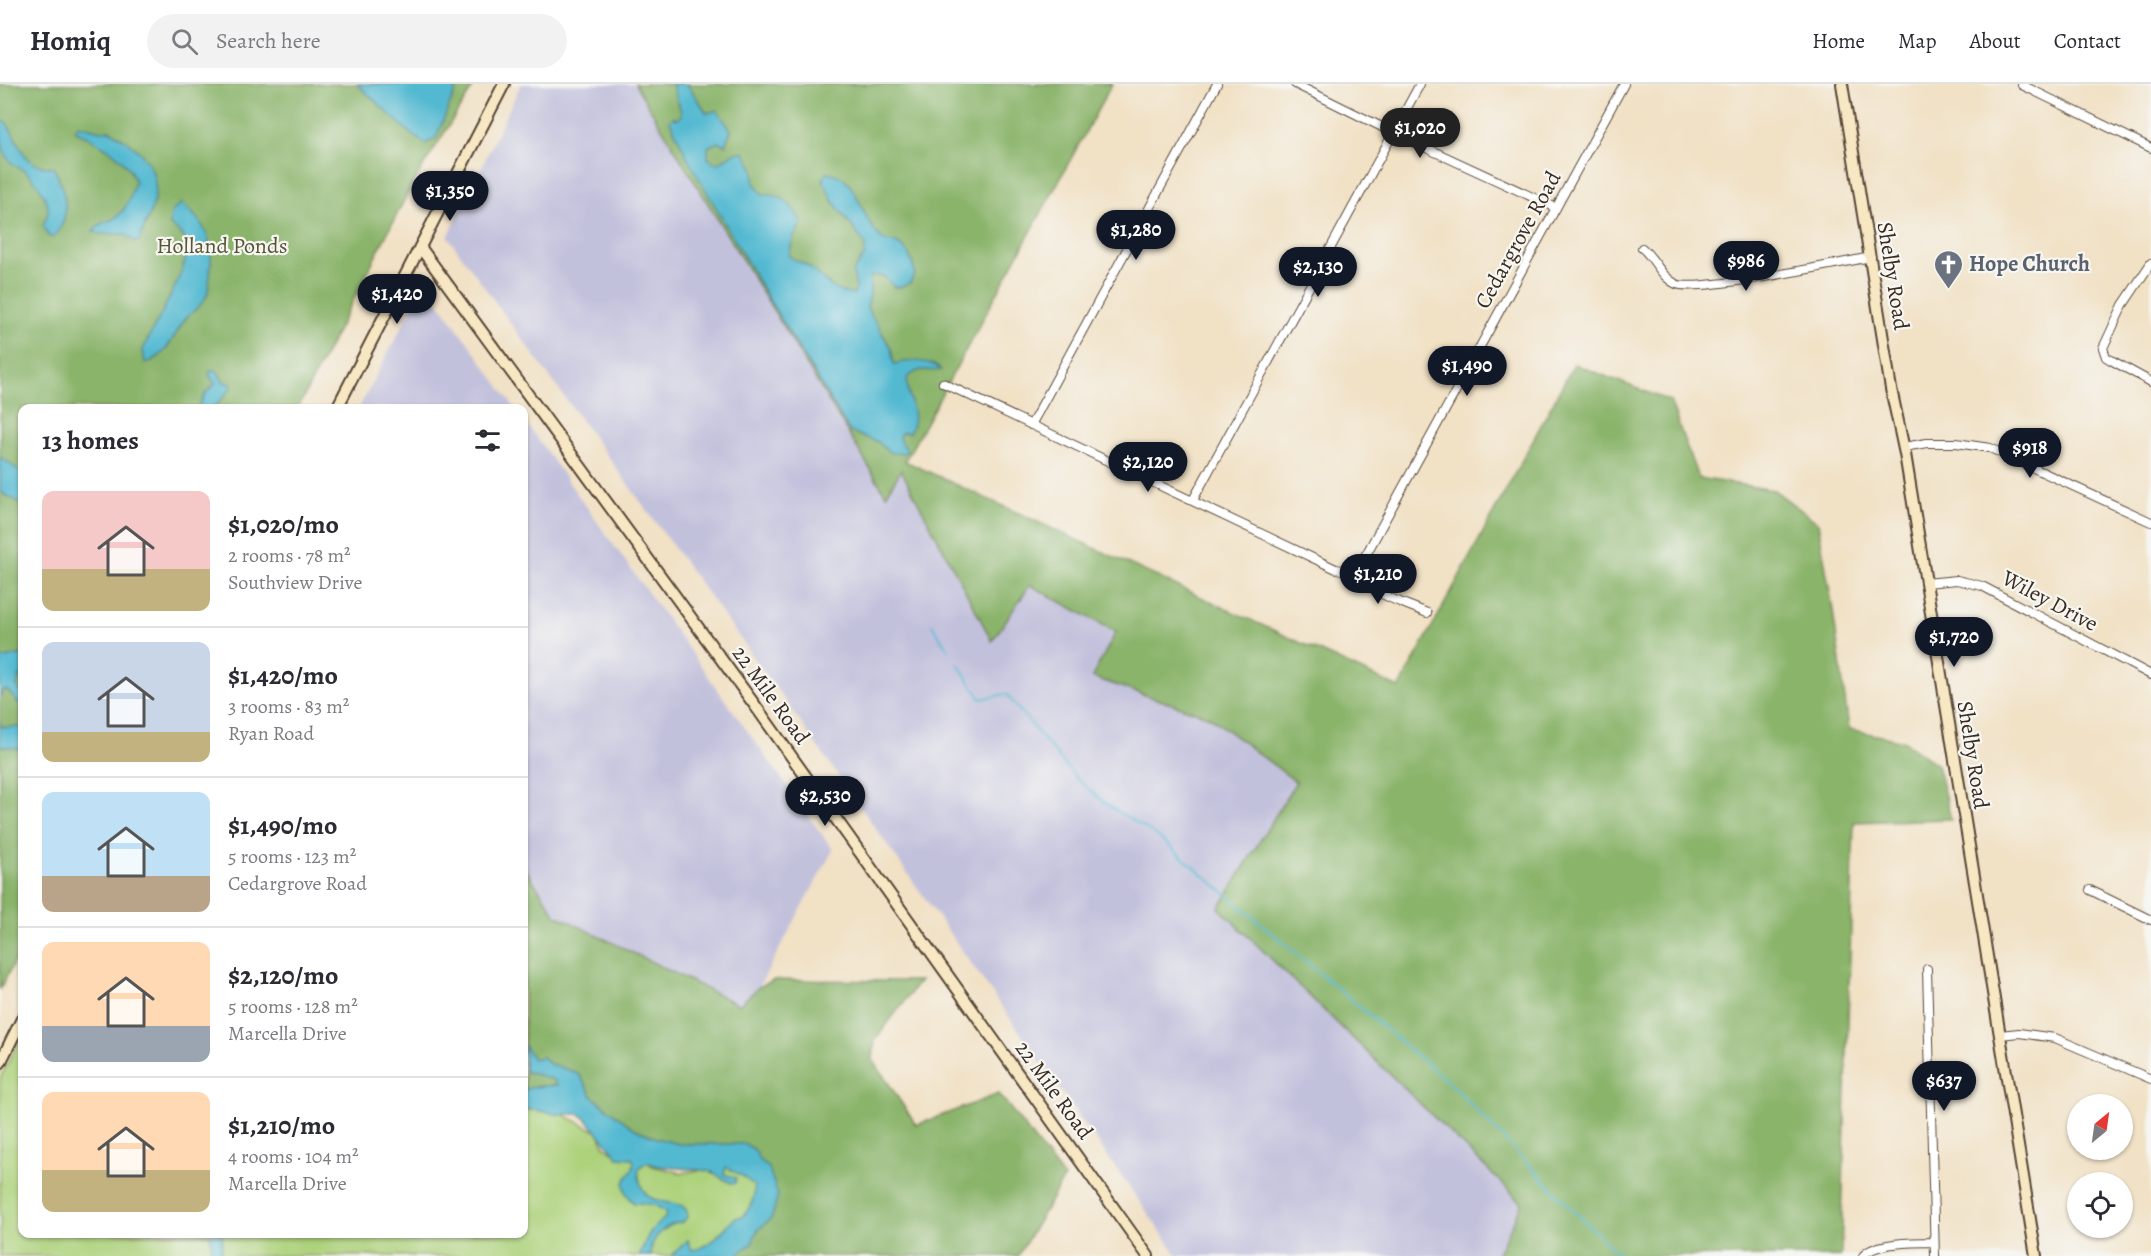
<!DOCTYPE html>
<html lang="en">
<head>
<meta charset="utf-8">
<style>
  body { margin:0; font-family:Alegreya,serif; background:#f2f2f3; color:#2b2b33; height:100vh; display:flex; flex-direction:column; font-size:22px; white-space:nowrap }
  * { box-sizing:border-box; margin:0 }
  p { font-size:20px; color:#7c7c81 }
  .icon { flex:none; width:33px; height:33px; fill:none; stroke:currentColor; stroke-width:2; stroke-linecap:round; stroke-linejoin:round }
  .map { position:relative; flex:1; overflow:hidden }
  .sheet { position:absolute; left:18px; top:320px; width:510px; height:834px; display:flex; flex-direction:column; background:#fff; border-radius:12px; box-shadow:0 2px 4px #0004 }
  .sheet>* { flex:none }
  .needle { width:39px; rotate:29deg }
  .tools { position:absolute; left:2067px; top:1010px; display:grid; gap:12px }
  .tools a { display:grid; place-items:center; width:66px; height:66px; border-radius:50%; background:#fff; box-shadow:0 2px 4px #0004; font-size:30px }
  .price { position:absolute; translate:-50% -51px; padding:0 14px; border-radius:21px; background:#111827; color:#fff; font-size:20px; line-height:39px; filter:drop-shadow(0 2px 3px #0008) }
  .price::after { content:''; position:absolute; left:50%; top:36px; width:18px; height:14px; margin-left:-9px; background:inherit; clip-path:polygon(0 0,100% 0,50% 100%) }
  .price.active { background:#222; color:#fff }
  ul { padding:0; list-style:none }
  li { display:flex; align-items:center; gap:18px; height:150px; padding:0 24px }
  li+li { border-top:2px solid #e1e1e2 }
  li span { display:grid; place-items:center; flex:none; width:168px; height:120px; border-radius:12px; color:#555 }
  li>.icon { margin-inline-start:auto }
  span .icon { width:72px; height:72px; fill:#fffc; stroke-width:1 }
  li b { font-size:26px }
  h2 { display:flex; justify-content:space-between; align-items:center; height:72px; padding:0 24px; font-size:26px }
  header { display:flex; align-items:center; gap:36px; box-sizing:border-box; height:84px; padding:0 30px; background:#fff; border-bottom:2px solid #e1e1e2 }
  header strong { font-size:28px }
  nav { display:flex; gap:33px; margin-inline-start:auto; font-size:21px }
  .search { width:420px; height:54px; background:#f2f2f3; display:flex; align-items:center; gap:15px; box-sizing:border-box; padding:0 21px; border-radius:33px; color:#7c7c81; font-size:22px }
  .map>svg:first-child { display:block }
  .industrial { fill:#c2c1dc }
  .green { fill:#add27b; stroke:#747e4c; stroke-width:1.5 }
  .forest { fill:#8ab46b; stroke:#626f44; stroke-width:1.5 }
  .water { fill:#53b9d1; stroke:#477278; stroke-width:1.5 }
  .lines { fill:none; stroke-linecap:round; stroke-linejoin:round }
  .stream { stroke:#53b9d1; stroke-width:2 }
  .street-casing { stroke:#564537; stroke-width:10 }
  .secondary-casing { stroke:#564537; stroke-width:14 }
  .street { stroke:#fff; stroke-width:8 }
  .secondary { stroke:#f7e8c3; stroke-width:10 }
  .labels { text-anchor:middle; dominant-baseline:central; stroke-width:4.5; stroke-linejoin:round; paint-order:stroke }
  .street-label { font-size:22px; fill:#3b2a1e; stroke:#f6f6f2 }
  .park-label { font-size:22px; fill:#585435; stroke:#f6f6f2 }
  .worship-label { font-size:22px; font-weight:bold; fill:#5b616d; stroke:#f6f6f2; text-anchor:start }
</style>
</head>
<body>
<header>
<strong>Homiq</strong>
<div class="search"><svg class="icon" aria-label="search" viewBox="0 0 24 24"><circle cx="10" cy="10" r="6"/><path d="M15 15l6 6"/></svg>Search here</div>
<nav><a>Home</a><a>Map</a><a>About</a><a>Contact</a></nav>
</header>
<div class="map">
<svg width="2151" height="1172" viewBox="0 0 2151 1172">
  <rect width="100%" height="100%" fill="#f6f6f2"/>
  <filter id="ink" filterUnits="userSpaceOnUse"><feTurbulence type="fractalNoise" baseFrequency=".0167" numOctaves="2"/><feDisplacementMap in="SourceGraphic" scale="12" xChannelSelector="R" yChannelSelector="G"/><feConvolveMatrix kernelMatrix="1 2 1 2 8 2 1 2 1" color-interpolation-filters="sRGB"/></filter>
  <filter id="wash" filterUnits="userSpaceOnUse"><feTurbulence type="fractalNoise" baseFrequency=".008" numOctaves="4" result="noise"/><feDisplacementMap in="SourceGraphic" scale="24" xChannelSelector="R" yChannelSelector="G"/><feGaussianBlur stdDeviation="1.35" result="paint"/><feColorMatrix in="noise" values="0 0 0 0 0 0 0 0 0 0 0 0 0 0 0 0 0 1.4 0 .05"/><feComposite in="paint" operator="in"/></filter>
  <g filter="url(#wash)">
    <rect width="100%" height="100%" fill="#f1e1c5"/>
    <g class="industrial">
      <polygon points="521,0 635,0 886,411 905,377 1149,489 1092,593 1210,633 1296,699 1220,824 1523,1120 1497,1172 1178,1172 779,608 448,153"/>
      <polygon points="425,199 515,324 359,324"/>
      <polygon points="524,336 833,766 747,925 556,831 524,783"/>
    </g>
    <polygon class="green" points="22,951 22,1149 524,1149 524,1027 527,1026 558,1028 598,1048 605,1063 621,1073 635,1069 652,1082 682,1089 742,1080 754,1088 778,1172 0,1172 0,994"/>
    <g class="forest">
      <polygon points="0,0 475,0 414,97 298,324 22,324 22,862 0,906"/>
      <polygon points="635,0 1112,0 905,377 1399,604 1574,280 1670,317 1698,394 1774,406 1818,439 1833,526 1849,645 1903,657 1937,681 1951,735 1854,738 1841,1172 1497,1172 1522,1119 1219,824 1296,698 1210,633 1092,593 1116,548 1030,501 992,557 901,386 886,411"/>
      <polygon points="524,783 556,831 739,921 759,903 774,896 920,897 875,956 873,976 916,1041 999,1010 1064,1094 1018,1172 694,1172 751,1130 760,1103 742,1080 635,1069 560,1014 524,1017"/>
    </g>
    <g class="water">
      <polygon points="357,0 458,0 436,54 426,60 413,52"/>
      <path d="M672,0H687L707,29L717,26L731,46L725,61L718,58L708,63V74L717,80L734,69L744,68L754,86V99L763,111C784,109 793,123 802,139L793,154L789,172C795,177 799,177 806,181C822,190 832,211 854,210L856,204L853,188L864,172L865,160L832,116L823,95L827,89C852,87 861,126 872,143C875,148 880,153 885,157C904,157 912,172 915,189L910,199L901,203H894L884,192H870V212L867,224L891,264L894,280C908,276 931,275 941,286C924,289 924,280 907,294C906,314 921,331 909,349L904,348L900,350L899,355L908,367L904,369H890L878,358L850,348L768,214L689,77L670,37L673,33L677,35L680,34L681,27Z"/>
      <path d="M1,37L6,38C21,60 22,84 53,83C65,104 73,133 54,153H49L43,141C45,137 47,133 48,128C49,115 36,96 26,88C21,84 14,82 10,77C1,67 0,51 1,37Z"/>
      <path d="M78,41L102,47L110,46C141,66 165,84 152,125C148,136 142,145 140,156L136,158L124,150H100L93,147C98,139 105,139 113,135C127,127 131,111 135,97C124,68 99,61 75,46Z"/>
      <path d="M181,119C207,139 214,158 210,191C209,198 209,207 206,213C201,223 190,228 184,237C173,253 165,275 145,279L143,266C153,242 189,185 187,163C185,152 178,147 170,141L171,129Z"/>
      <polygon points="211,286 216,286 224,298 232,301 231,304 214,324 198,324 205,310 215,300 209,291"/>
      <polygon points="0,374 5,376 22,389 22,420 0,408"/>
      <polygon points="22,570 22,591 20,592 17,602 22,610 22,623 7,606 3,607 0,615 0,575"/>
      <polygon points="0,637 2,643 22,643 22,665 0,662"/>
      <path d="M524,961L533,975L542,973L550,980L575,988L581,993L592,1012L613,1029L635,1045L656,1054L679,1060H745L755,1066L759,1076L769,1084L778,1111L772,1133L757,1147L752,1159L736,1172H671L688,1156L692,1166C710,1164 723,1145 735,1134L742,1133C751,1123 755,1116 754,1102L744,1093L726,1083L724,1090L736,1094L735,1099L732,1100L710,1087L657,1082L647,1078C641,1082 637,1085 639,1093C644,1122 663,1115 683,1122L687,1127V1133L683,1138C666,1140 649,1154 651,1172H639C647,1155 648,1146 665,1134L666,1129C658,1120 646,1119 634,1119C628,1112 624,1108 624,1098L633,1084L634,1077L631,1074L618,1073L588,1037L580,1030H555L524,1024V1002L526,1006L531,1003L557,1001L555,997L551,995L524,987Z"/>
      <polygon points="210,1149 222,1149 222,1166 220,1172 209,1172 211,1162"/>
    </g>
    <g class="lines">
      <g class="stream">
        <polyline points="932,541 949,567"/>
        <polyline points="958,580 981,615 1006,610 1076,694 1107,721 1155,750 1453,1002 1558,1111 1620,1172"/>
      </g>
    </g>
  </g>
  <g filter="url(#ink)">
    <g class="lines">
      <defs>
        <g id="street">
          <polyline points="1295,0 1394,49 1556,124"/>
          <polyline points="2022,1 2151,64"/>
          <path d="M1642,164C1655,175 1661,193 1676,200C1696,209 1840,179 1871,173"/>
          <polyline points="2151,179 2123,221 2103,264 2106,273 2111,276 2151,298"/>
          <path d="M943,299L1336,485C1353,489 1360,480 1368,467L1624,0"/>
          <polyline points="1031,341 1217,0"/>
          <polyline points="1904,363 1927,359 1956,359 1990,364 2151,438"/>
          <polyline points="1193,416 1420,0"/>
          <path d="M1354,485C1367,510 1403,518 1427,529"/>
          <polyline points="1926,499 1957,496 1982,502 2151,591"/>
          <polyline points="2090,806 2151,836"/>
          <polyline points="1927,885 1935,1172"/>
          <polyline points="2000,951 2019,949 2055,954 2151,995"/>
          <path d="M1863,1172C1875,1157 1916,1159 1934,1158"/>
        </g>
        <g id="secondary">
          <polyline points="1842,0 1891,305 1905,370 2036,1172"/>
          <polyline points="420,163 754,620 1148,1172"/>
          <polyline points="337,324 504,0"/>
          <polyline points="0,979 22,935"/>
        </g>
      </defs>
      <use href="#street" class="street-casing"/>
      <use href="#secondary" class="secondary-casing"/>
      <use href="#street" class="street"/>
      <use href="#secondary" class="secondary"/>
    </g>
  </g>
  <defs>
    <symbol id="church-pin" viewBox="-11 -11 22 30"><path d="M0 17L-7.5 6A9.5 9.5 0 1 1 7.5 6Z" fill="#6b7280" stroke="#f6f6f2"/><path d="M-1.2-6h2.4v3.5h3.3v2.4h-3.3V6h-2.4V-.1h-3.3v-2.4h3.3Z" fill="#fff"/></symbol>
  </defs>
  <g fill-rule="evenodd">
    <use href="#church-pin" x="1932" y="164" width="33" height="45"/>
  </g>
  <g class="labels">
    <g class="street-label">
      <text transform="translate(1518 156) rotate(-61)">Cedargrove Road</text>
      <text transform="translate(1893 192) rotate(81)">Shelby Road</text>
      <text transform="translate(2050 517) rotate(28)">Wiley Drive</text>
      <text transform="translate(771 611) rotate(54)">22 Mile Road</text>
      <text transform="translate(1973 671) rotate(81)">Shelby Road</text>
      <text transform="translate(1054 1006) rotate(54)">22 Mile Road</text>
    </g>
    <g class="park-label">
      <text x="222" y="162">Holland Ponds</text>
    </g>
    <g class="worship-label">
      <text x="1969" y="180">Hope Church</text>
    </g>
  </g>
</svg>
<div class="tools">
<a><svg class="needle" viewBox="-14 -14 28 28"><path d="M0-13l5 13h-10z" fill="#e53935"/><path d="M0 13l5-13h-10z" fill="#7c7c81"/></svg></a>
<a><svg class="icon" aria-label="locate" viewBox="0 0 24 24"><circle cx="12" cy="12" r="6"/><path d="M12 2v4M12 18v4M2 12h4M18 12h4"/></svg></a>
</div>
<b class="price active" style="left:1420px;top:75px">$1,020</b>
<b class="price" style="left:450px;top:138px">$1,350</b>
<b class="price" style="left:1136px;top:177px">$1,280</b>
<b class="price" style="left:1746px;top:208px">$986</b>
<b class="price" style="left:1318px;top:214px">$2,130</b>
<b class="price" style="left:397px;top:241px">$1,420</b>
<b class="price" style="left:1467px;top:313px">$1,490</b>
<b class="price" style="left:2030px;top:395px">$918</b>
<b class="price" style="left:1148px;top:409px">$2,120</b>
<b class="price" style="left:1378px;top:521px">$1,210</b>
<b class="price" style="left:1954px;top:584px">$1,720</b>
<b class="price" style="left:825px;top:743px">$2,530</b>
<b class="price" style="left:1944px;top:1028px">$637</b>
<section class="sheet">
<h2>13 homes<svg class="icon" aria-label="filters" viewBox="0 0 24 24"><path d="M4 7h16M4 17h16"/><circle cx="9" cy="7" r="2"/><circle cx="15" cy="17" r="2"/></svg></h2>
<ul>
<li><span style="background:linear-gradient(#f6c9c9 65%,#c2b280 0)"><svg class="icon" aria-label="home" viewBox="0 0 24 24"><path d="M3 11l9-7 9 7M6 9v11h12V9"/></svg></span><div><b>$1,020/mo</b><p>2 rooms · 78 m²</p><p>Southview Drive</p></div></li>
<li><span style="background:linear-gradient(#c9d6e8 75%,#c2b280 0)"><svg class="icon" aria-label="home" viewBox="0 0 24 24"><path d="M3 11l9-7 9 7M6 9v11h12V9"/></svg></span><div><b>$1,420/mo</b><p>3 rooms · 83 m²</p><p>Ryan Road</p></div></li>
<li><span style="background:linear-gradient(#bfe0f5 70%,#b9a48a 0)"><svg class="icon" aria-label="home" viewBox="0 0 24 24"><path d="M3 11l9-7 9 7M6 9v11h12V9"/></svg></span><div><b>$1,490/mo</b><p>5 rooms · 123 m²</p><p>Cedargrove Road</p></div></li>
<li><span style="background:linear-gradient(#ffd9b3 70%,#9aa5b1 0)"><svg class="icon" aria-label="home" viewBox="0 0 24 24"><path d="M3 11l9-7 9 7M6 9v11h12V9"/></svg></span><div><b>$2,120/mo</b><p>5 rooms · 128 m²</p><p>Marcella Drive</p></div></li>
<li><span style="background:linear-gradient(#ffd9b3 65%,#c2b280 0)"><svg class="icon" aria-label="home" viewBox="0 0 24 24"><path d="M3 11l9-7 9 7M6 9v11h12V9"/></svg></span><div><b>$1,210/mo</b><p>4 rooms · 104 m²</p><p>Marcella Drive</p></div></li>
</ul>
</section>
</div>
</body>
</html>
